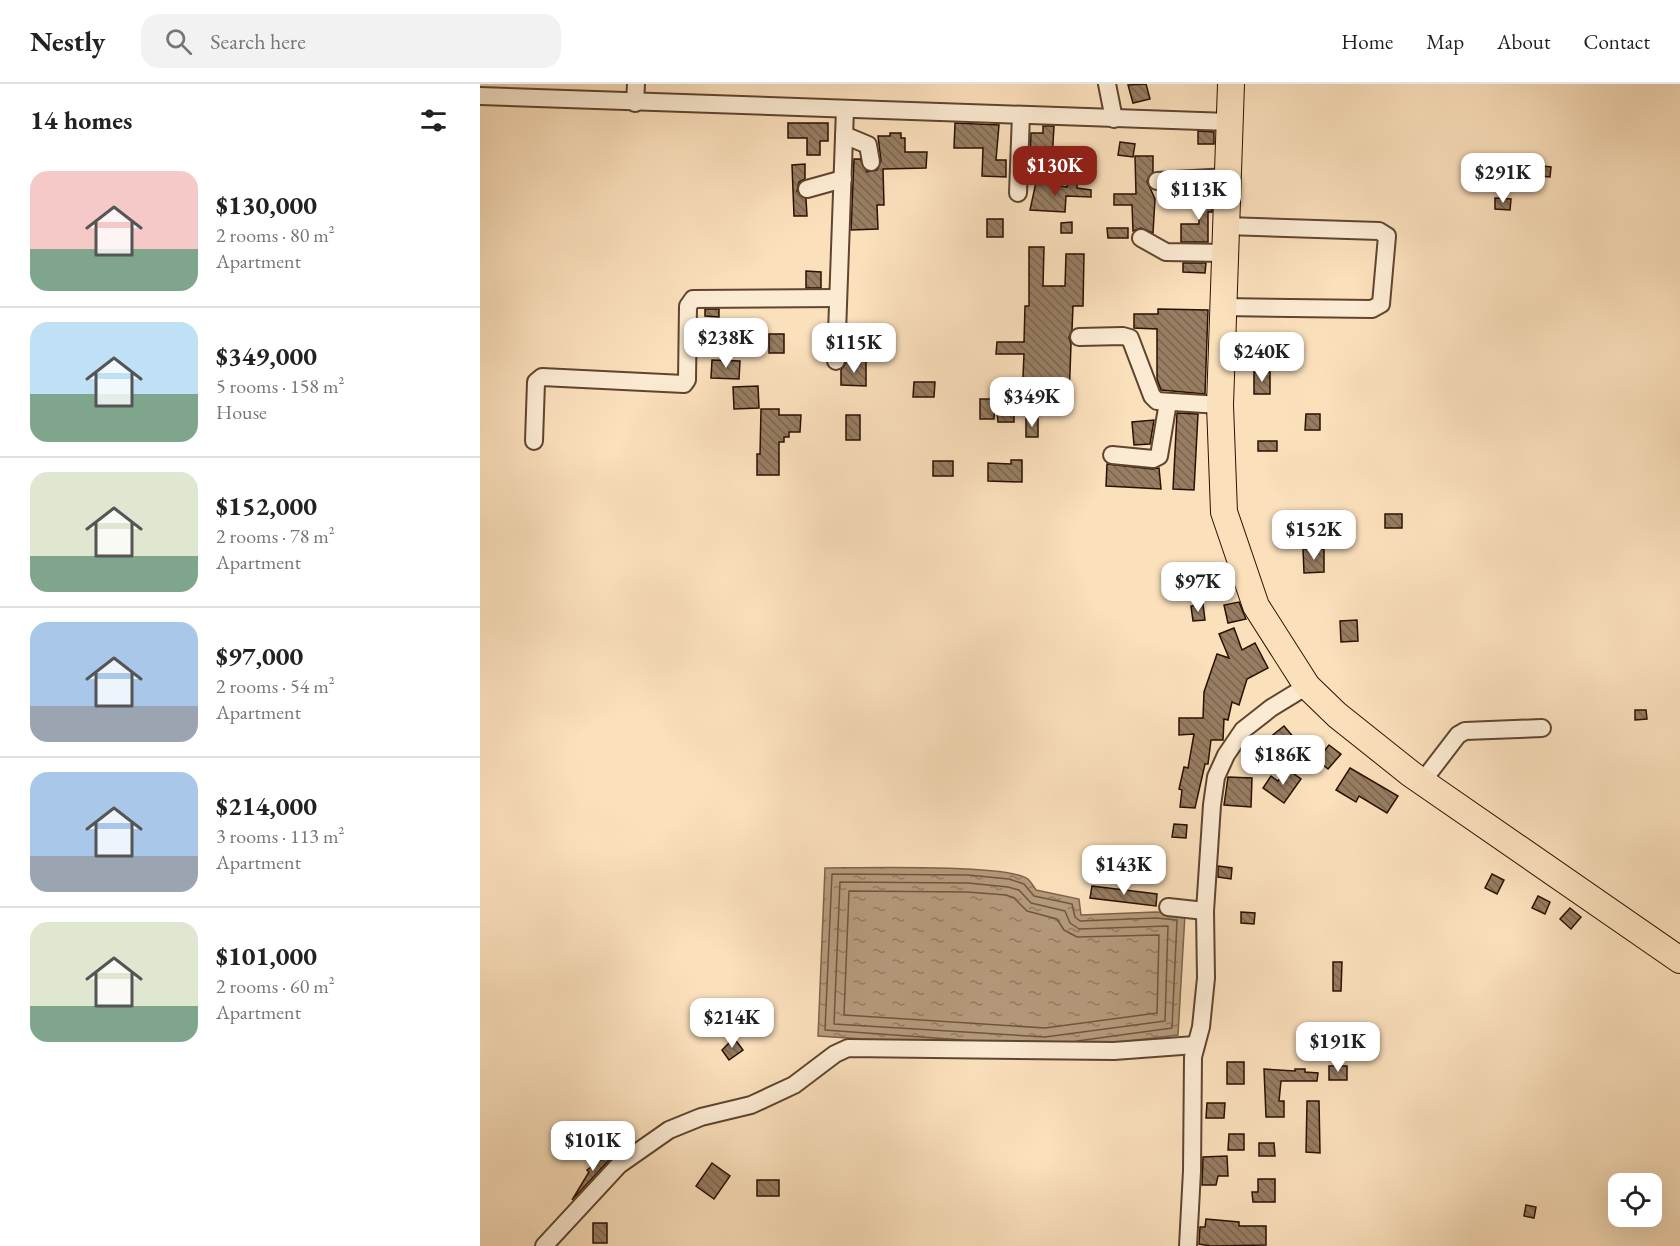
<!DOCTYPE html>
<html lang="en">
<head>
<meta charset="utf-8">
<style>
  body { margin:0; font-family:"EB Garamond",serif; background:#f2f2f2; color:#222; height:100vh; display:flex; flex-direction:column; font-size:22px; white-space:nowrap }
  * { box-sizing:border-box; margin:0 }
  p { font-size:20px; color:#767676 }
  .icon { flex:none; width:33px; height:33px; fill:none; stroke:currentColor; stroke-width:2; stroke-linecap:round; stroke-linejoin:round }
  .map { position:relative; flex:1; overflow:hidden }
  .panel { display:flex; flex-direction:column; background:#fff; width:480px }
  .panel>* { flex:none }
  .controls { position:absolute; left:1128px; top:1089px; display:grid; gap:12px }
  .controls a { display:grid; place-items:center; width:54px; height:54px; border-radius:12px; background:#fff; box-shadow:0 6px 24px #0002; font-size:30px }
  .price { position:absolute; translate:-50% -51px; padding:0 14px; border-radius:12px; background:#fff; color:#222; font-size:20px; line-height:39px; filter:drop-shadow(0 2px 3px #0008) }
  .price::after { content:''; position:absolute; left:50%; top:36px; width:18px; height:14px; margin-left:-9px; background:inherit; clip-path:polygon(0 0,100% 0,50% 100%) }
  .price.current { background:#8f2418; color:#fff }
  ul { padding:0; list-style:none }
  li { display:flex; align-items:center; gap:18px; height:150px; padding:0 30px }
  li+li { border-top:2px solid #e0e0e0 }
  li span { display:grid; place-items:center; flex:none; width:168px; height:120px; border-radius:18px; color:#555 }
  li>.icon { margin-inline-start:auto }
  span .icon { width:72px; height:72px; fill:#fffc; stroke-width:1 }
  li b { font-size:26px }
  h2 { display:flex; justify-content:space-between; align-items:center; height:72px; padding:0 30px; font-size:26px }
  header { display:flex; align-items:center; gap:36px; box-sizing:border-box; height:84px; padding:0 30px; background:#fff; border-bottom:2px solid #e0e0e0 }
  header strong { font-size:28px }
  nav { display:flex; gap:33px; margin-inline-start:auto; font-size:21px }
  .search { width:420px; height:54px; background:#f2f2f2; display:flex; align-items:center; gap:15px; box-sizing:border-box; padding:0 21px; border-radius:18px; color:#767676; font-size:22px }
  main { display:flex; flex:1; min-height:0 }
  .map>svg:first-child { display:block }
  .water { fill:url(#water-ripples); stroke:#7d634a; stroke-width:1.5 }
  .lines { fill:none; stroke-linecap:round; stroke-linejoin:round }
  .shore { stroke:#70563e; stroke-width:1.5 }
  .building { fill:url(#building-back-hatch); stroke:#2b1100; stroke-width:1.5 }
  .minor-casing { stroke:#5f452f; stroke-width:20 }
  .highway-casing { stroke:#2b1100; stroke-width:28 }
  .minor { stroke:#fcebd3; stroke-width:16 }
  .highway { stroke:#fbe0bc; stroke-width:26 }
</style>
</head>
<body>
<header>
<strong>Nestly</strong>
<div class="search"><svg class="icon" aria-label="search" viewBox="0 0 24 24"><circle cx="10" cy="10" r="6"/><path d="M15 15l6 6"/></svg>Search here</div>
<nav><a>Home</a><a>Map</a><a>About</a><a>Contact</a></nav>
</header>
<main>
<section class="panel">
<h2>14 homes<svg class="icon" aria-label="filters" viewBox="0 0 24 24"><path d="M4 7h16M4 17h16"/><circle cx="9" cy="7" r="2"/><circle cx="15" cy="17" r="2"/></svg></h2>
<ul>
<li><span style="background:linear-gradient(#f6c9c9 65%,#7fa58c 0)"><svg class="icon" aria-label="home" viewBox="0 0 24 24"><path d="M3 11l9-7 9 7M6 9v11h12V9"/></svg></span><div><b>$130,000</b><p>2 rooms · 80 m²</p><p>Apartment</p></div></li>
<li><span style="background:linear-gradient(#bfe0f5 60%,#7fa58c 0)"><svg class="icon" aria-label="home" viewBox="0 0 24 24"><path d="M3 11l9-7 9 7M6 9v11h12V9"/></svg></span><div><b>$349,000</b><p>5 rooms · 158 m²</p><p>House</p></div></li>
<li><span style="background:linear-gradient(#dfe7d0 70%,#7fa58c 0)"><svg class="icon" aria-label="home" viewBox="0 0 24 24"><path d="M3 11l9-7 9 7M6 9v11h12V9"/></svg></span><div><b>$152,000</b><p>2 rooms · 78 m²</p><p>Apartment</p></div></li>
<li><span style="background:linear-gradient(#a9c7e8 70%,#9aa5b1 0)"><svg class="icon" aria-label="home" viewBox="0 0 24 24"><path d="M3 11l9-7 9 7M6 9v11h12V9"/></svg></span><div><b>$97,000</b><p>2 rooms · 54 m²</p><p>Apartment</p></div></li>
<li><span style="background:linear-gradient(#a9c7e8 70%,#9aa5b1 0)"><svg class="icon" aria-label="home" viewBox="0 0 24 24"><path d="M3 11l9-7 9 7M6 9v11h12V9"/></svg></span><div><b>$214,000</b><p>3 rooms · 113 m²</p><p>Apartment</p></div></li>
<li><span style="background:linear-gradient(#dfe7d0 70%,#7fa58c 0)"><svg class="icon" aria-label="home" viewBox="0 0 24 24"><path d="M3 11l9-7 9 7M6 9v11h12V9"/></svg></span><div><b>$101,000</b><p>2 rooms · 60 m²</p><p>Apartment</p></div></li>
</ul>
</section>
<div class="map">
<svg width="1200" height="1162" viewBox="0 0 1200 1162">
  <defs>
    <pattern id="water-ripples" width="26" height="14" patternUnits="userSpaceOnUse" patternTransform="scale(1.5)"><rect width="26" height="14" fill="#b49a7c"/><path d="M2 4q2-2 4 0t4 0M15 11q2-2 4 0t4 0" fill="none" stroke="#937c63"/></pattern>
    <pattern id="building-back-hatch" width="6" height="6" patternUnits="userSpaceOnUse" patternTransform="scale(1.5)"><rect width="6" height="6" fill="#977d62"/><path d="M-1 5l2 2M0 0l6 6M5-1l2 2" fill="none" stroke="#7b654e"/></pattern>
  </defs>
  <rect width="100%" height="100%" fill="#fbe0bc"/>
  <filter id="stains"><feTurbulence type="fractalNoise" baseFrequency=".00333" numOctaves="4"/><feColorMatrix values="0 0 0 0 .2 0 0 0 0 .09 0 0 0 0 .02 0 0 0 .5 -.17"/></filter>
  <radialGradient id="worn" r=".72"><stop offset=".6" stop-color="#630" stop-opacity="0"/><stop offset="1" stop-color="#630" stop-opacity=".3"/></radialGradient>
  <path class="water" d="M345,784C378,784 528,780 548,795C551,798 554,803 556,806L599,815L601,831L676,828L705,830L698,951L565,967L338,952Z"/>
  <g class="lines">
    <g class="shore">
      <polygon points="360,798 488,799 528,803 539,806 551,819 585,827 590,839 599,845 688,842 685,937 565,953 354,940"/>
      <polygon points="369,807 487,808 526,811 534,814 547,827 577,835 584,846 597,853 679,851 677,929 565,944 364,931"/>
      <polyline points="483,956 345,946 352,790 488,791 529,795 544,800 554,812 592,820 595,833 600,837 676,834 697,836 692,944 597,957"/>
    </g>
  </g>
  <g class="building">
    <polygon points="666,0 670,15 653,19 648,1"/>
    <polygon points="308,39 348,39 348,57 340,57 340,71 327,71 327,54 308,54"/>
    <polygon points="475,39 519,41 516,76 526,76 526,93 502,92 503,64 474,64"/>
    <polygon points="563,42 574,42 572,77 550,76 551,49 563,49"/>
    <polygon points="718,47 734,48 734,60 718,60"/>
    <polygon points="410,49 421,49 421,54 425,54 425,68 447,68 446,84 403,85 404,121 397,121 398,145 371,146 374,75 380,75 387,88 397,86 401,77 398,52 410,52"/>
    <polygon points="640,58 655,60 653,73 638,71"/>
    <polygon points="655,72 673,72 673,88 667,97 675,115 673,149 661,144 653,147 652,121 634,121 634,110 656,110"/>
    <polygon points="325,80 325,95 319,98 317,107 326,115 327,132 314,132 312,81"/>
    <polygon points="1062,82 1071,83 1070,93 1060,92"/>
    <polygon points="556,98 587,103 587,100 597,100 597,104 611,106 611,113 586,112 585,128 550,126"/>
    <polygon points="719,107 732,107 732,128 728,128 728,158 701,158 701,140 719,140"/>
    <polygon points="1015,114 1031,115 1030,126 1015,125"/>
    <rect x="507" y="135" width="16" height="18"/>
    <polygon points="592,138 592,149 581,149 581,139"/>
    <polygon points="627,144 648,144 648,154 628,154"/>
    <polygon points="549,163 564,163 563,202 585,202 586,170 604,170 603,222 593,222 592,246 589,253 591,260 589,316 542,315 544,270 516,270 517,258 544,258 545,222 549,222"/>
    <polygon points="703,179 726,179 725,189 703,188"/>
    <polygon points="326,187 341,188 341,204 326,204"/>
    <polygon points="225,225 239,225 239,233 225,232"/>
    <polygon points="678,225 728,226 725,310 681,306 677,295 677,245 654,244 654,230 678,230"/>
    <rect x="289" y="250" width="15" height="19"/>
    <polygon points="232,276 260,277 259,295 231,294"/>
    <polygon points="367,277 386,277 386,302 361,301 361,286"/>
    <rect x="774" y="288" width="16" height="22"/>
    <polygon points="434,298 455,298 454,313 433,313"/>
    <polygon points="278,302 279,324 254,325 253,303"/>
    <polygon points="500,315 515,315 514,335 500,335"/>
    <polygon points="281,325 299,325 299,331 321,331 320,348 309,348 309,353 304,353 304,358 299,358 299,391 277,391 277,370 280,370"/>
    <polygon points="534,326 534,338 518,338 517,327"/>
    <polygon points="697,329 718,330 714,406 693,405"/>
    <polygon points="826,330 840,330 840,346 825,346"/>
    <rect x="366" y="331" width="14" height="25"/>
    <rect x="546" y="334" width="12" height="19"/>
    <polygon points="674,336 670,360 654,361 652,338"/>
    <rect x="778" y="357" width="19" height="10"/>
    <polygon points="531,376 542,376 542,398 508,397 508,379 531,380"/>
    <rect x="453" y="377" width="20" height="15"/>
    <polygon points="627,380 672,385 679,384 681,405 626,402"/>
    <rect x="905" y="430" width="17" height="14"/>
    <polygon points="808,436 828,436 828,454 809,455"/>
    <polygon points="823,465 844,465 844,488 824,489"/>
    <rect x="720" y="501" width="15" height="10"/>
    <polygon points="759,518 766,535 748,539 744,521"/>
    <polygon points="723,520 725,536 713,537 711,522"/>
    <polygon points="877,536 878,557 861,558 860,537"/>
    <polygon points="754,544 762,566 775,559 788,584 767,595 759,621 752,618 748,636 744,635 743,656 731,656 728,680 725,680 715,724 700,723 702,706 699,705 704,683 708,684 714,650 699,651 699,634 723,634 724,608 737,570 749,574 739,550"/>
    <polygon points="1155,626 1166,626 1167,635 1155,636"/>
    <polygon points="804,642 815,655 799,667 789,654"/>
    <polygon points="849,661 861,670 848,685 837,676"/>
    <polygon points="870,684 918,712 907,729 879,712 876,718 856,706"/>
    <polygon points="807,685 821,695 804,719 783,704 791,692 798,697"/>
    <polygon points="748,693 772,694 771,723 744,721"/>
    <polygon points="694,740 707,741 706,754 692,753"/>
    <polygon points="738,782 752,784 751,795 738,793"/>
    <polygon points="1012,790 1024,796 1017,810 1005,804"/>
    <polygon points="612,802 677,810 676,822 610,814"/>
    <polygon points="1058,812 1070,818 1065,830 1052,824"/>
    <polygon points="1090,824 1101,833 1091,845 1080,835"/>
    <polygon points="761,828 775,829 774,840 761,839"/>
    <polygon points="853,878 862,878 861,907 853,907"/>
    <polygon points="254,954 263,966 249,976 242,966"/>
    <rect x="747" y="978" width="17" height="22"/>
    <rect x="849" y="982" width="18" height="14"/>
    <polygon points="784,985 815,987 815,985 825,985 825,988 838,989 837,997 801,997 799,1017 804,1017 804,1033 786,1033"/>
    <polygon points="827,1017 839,1017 840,1069 826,1068"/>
    <polygon points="727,1019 745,1019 744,1034 726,1034"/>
    <polygon points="749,1050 764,1050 764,1066 748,1066"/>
    <polygon points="779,1059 794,1059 795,1072 779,1072"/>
    <polygon points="127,1071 130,1075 92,1116 109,1088 107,1086"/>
    <polygon points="747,1072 748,1092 738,1092 736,1101 722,1101 723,1073"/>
    <polygon points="232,1079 250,1092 234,1115 216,1102"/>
    <polygon points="778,1095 795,1095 795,1118 773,1118 772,1108 778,1108"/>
    <rect x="277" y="1096" width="22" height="16"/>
    <polygon points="1046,1121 1056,1123 1054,1134 1044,1132"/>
    <polygon points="726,1135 759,1138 759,1142 786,1142 786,1161 731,1162 719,1160 720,1143 725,1143"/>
    <rect x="113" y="1139" width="14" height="20"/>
  </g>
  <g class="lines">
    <defs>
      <g id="minor">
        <polyline points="627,0 634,35"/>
        <polyline points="0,12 749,38"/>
        <polyline points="155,19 156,0"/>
        <polyline points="364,51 388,61 391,78"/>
        <polyline points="677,97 748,93"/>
        <polyline points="327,105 363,95"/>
        <polyline points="538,109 541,31"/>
        <polyline points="661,154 686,168 745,169"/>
        <polyline points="743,223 892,225 901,220 907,152 899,147 746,142"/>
        <polyline points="599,253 643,252 650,254 672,312 677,317 740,321"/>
        <polyline points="356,277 365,25"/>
        <polyline points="54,357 56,298 62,293 204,300 207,296 208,222 213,215 358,214"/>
        <polyline points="632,371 673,375 679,372 688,318"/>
        <polyline points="942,698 978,651 985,647 1062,644"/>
        <polyline points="688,823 725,827"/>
        <polyline points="64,1162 139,1081 189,1046 221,1033 271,1021 314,1001 355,970 368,964 634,967 715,961"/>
        <polyline points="708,1162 712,1087 713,973 721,943 726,894 725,827 732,721 736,693 746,671 763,646 791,624 827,602"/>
      </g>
      <polyline id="highway" points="751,0 740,321 744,428 776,522 827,602 857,631 931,690 1200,876"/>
    </defs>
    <use href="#minor" class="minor-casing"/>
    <use href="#highway" class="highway-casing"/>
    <use href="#minor" class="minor"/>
    <use href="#highway" class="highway"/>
  </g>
  <rect width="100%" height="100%" filter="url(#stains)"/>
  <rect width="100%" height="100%" fill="url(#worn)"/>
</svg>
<div class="controls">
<a><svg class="icon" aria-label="locate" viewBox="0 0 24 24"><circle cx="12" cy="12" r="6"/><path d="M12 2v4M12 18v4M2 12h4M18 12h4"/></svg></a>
</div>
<b class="price current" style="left:575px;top:113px">$130K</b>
<b class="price" style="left:1023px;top:120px">$291K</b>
<b class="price" style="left:719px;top:137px">$113K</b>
<b class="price" style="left:246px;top:285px">$238K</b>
<b class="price" style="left:374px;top:290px">$115K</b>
<b class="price" style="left:782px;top:299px">$240K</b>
<b class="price" style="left:552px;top:344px">$349K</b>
<b class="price" style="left:834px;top:477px">$152K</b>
<b class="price" style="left:718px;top:529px">$97K</b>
<b class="price" style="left:803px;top:702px">$186K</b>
<b class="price" style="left:644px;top:812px">$143K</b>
<b class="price" style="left:252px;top:965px">$214K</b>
<b class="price" style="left:858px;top:989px">$191K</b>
<b class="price" style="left:113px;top:1088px">$101K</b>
</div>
</main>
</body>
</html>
